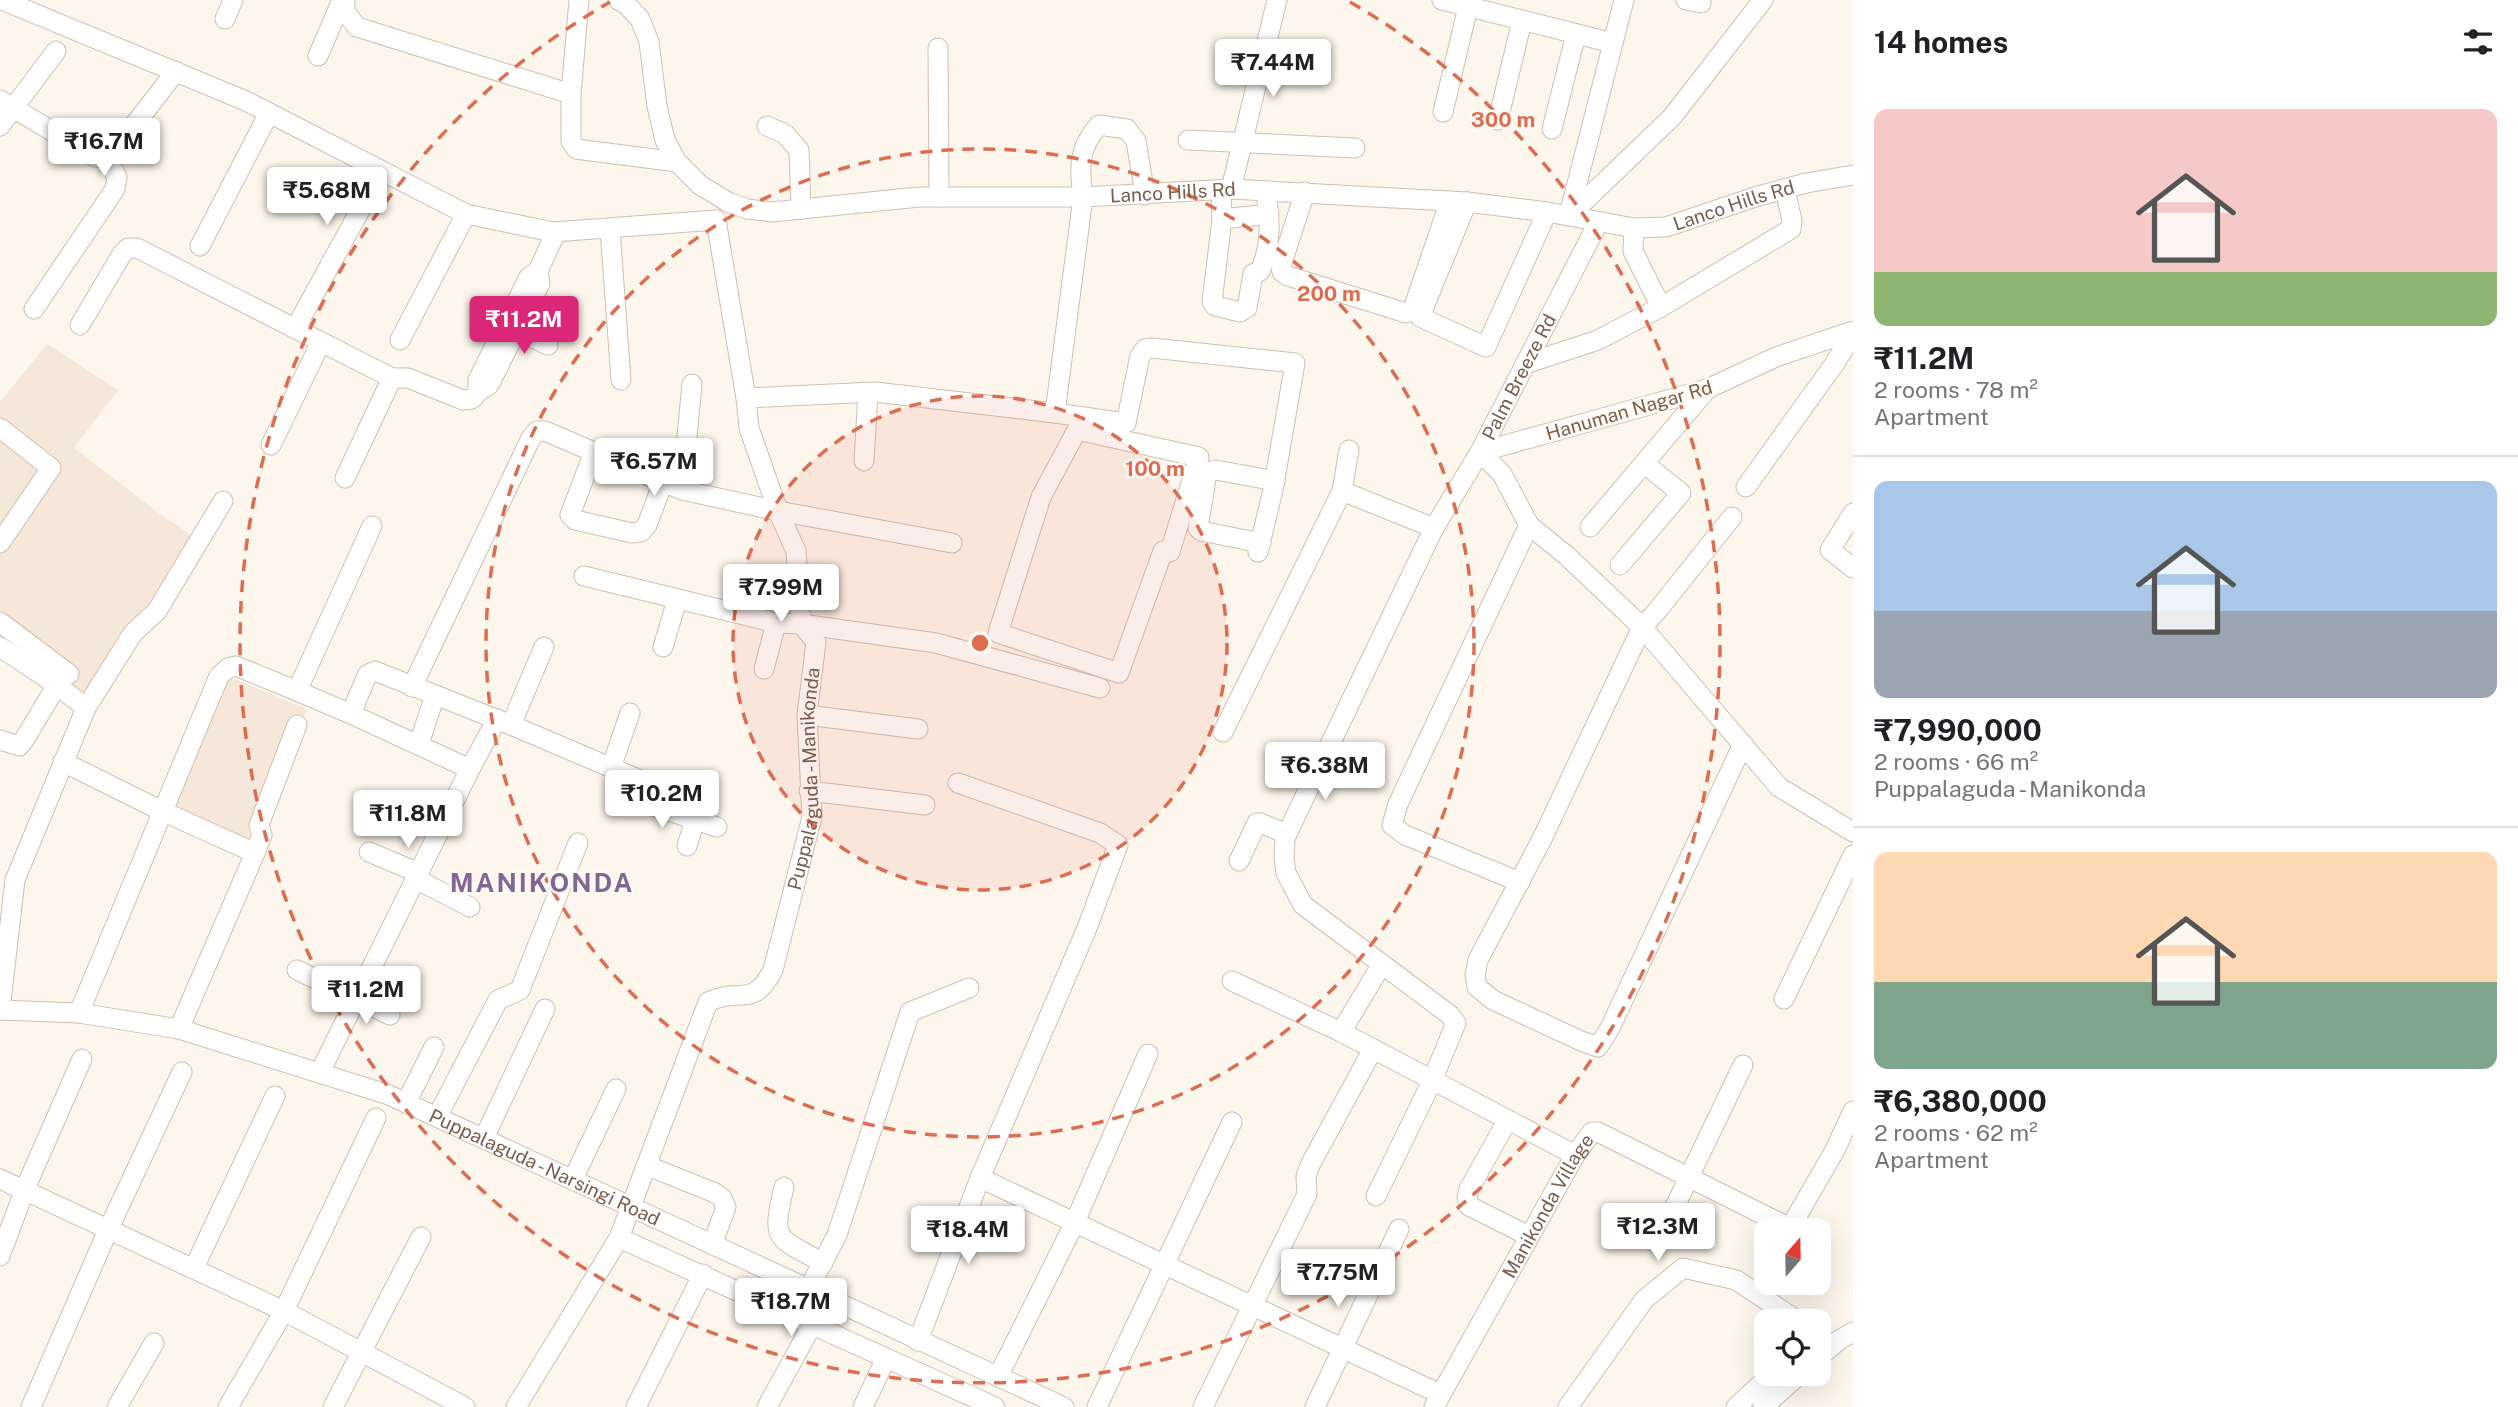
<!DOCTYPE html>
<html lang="en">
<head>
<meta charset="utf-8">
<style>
  body { margin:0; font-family:"Public Sans",sans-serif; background:#f2f2f2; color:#202124; height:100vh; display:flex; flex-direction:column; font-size:26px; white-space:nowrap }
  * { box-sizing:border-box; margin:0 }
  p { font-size:23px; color:#757577 }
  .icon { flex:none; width:38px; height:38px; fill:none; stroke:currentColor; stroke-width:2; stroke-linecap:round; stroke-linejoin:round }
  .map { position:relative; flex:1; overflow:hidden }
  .panel { display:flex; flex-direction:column; background:#fff; width:665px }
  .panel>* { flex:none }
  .needle { width:46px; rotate:20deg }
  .buttons { position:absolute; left:1754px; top:1218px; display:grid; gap:14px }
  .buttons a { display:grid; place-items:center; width:77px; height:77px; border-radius:14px; background:#fff; box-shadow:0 7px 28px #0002; font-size:35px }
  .price { position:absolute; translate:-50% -60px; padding:0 16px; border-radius:7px; background:#fff; color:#222; font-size:23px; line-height:46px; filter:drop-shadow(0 2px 4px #0008) }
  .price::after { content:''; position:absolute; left:50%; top:42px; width:21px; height:16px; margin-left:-10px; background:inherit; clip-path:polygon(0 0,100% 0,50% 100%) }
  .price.active { background:#db2777; color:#fff }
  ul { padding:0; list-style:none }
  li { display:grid; align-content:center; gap:14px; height:371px; padding:0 21px }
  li+li { border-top:2px solid #e0e0e0 }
  li span { display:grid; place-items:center; height:217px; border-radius:14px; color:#555 }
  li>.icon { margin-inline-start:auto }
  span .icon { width:126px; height:126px; fill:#fffc; stroke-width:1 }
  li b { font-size:30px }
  h2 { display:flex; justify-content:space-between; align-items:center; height:84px; padding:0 21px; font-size:30px }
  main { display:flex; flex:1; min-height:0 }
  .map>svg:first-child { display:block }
  .residential { fill:#f5e8da }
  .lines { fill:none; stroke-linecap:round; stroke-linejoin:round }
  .minor-casing { stroke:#d1beb0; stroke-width:21 }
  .minor { stroke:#fff; stroke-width:19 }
  .ring { fill:none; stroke:#dc6d51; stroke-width:3.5; stroke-dasharray:12 9 }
  .labels { text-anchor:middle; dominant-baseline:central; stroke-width:5; stroke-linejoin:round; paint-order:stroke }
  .street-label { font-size:19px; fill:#7a5c4d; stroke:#fffaf3 }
  .district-label { font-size:26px; font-weight:bold; letter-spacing:2px; fill:#846695; stroke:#fffaf3 }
  .centre { fill:#dc6d51; stroke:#fffaf3; stroke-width:3.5 }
  .ring-label { font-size:21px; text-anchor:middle; font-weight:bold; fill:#dc6d51; stroke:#fffaf3; stroke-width:5; stroke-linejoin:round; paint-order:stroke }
</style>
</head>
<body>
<main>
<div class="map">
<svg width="1853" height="1407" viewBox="0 0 1853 1407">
  <rect width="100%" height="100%" fill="#fdf6ec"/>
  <g class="residential">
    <polygon points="47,344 118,390 74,448 160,514 197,539 83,698 0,634 0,402"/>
    <polygon points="228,676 307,709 256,844 173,810"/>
  </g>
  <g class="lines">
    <defs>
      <g id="minor">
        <polyline points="2,0 246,101 466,214 553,232 716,220"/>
        <polyline points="345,0 345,12 357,27 571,94 579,0"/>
        <path id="s1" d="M618,0L626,4L640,19L649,42L657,106L665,140L677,162L700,185L728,202L747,209L772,212L919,197H1083L1231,189L1467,202L1547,212L1634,228L1666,227L1755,197L1806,183L1853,175"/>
        <polyline points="1442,0 1613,43"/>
        <polyline points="1686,0 1701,3"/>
        <polyline points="225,19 233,0"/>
        <polyline points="938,48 939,197"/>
        <polyline points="318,56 342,0"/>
        <polyline points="571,94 571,141 576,149 677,162"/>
        <polyline points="0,100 95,157 106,158 116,149 176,71"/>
        <polyline points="1443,112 1468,7"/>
        <polyline points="1498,120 1522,21"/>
        <polyline points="0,126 56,51"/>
        <polyline points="767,126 785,134 799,150 801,209"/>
        <polyline points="1552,129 1576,34"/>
        <polyline points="1188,140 1355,148"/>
        <polyline points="1231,189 1277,0"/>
        <path d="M1221,190L1222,219L1212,302L1215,306L1240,312L1247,308L1253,274L1260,271C1272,245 1270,219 1266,191"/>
        <polyline points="1305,192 1281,266 1282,272 1288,276 1406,313 1413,309 1450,201"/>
        <path d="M1145,195L1136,141L1127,129L1099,125C1078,149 1079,166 1083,197L1055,413L1126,423L1140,356L1145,349L1152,348L1295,363L1273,490L1258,552"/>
        <polyline points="1467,202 1420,317 1486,347 1547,212"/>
        <polyline points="1569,215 1624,0"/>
        <polyline points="1569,216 1672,117 1763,0"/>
        <polyline points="1222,219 1269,214"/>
        <polyline points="610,229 621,380"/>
        <polyline points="200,246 269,113"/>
        <polygon points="538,271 540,283 489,385 478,392 478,380 529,277"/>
        <polyline points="538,271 556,232"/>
        <polyline points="1661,307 1791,229 1792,221 1785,189"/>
        <polyline points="34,309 115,189 117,177 106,158"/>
        <polyline points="80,325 122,254 128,248 137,248 392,378"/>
        <polyline points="506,326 548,345"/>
        <polyline points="295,329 381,172"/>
        <polyline points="1853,331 1776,357 1707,389 1480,452 1502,474 1529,525 1567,556 1642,627 1779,787 1853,832"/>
        <polyline points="400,340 466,214"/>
        <polyline points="1525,364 1598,340 1661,307 1633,251 1634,228"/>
        <polyline points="746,398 875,392 1055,413"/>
        <polyline points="0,428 51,468 0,543"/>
        <polyline points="1077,430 1199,457 1170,552 1163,551 1119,673 998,633 1041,497 1084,417"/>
        <polyline points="271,445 321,342"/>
        <polyline points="594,452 570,515 575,520 632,533 641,532 647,525 664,480"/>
        <polyline points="864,461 868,393"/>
        <polyline points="345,478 392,378 408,378 463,400 472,399 478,392"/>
        <polyline points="1746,487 1835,363 1853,333"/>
        <polyline points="682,490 692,384"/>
        <polyline points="1342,491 1434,528"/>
        <polyline points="1853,513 1830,550 1853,568"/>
        <polyline points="1732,517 1657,611 1642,627 1542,839 1478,960 1475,975 1477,987 1493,1000 1581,1041 1598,1047 1610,1028 1743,744"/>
        <polyline points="1590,527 1707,389"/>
        <polyline points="1261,543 1201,531 1198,528 1206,479 1209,472 1216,470 1275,481"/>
        <polyline points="1620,565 1681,493 1645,464"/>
        <polyline points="584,576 776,623 801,624 936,643 1100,688"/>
        <polyline points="0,622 69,674"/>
        <polyline points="0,647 57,685 86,708"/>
        <polyline points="663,647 677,600"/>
        <polyline points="764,669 776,623"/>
        <polyline points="412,687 531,438 537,431 545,431 682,490 778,511 952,543"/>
        <polyline points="297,691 351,714 367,675 375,671 511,725 659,788 655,804 657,807 717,827"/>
        <polyline points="351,714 470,769"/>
        <polyline points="807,715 918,729"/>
        <polyline points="511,725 544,647"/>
        <polyline points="1223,732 1342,491 1349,450"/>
        <polyline points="0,740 19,746 24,740 57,685"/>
        <polyline points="419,744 435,695"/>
        <polyline points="63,762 162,811 255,853"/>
        <polyline points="611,768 630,713"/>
        <polyline points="809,791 925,805"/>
        <polyline points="687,846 695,820"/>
        <polyline points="369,852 419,873"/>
        <polyline points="1239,861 1257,823 1260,823 1287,834"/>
        <polyline points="416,879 470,907"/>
        <polyline points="1520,882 1405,835 1392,825 1398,804 1529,525"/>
        <polyline points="297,970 390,1015"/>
        <polyline points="1232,981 1341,1032 1575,1155"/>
        <polyline points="1784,999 1853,855"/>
        <path id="s2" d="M0,1010L79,1013L179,1029L389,1095L1064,1407"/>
        <polyline points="0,1010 15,880 86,708 133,633 157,611 223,501"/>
        <polyline points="79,1013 219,676 228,668 236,666 297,691 372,526"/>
        <polyline points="179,1029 255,853 262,835 259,825 297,725"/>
        <polyline points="1341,1032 1382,964"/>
        <polyline points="320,1072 470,769 497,719"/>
        <polyline points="406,1103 434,1047"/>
        <polyline points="437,1117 498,1000 520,990 578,843"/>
        <polyline points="1507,1121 1469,1189 1467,1197 1469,1206 1529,1236"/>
        <polyline points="484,1138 545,1009"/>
        <polyline points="648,1166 715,1193 722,1198 726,1207 712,1245"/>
        <polyline points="980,1178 1440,1394"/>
        <polyline points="0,1179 284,1311 465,1407"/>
        <polyline points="573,1179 616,1089"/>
        <path d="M784,1187C771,1243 776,1236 823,1263"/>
        <path id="s3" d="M1376,1196L1432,1081L1456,1023L1450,1015L1303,905L1286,873L1284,858L1285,838L1434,528L1480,452L1598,223"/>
        <polyline points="1665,1227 1743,1065"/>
        <polyline points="619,1238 995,1407"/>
        <polyline points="0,1256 25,1189 82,1059"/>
        <polyline points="194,1268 275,1096"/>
        <polyline points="808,1290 837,1235 910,1012 969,988"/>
        <polyline points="918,1341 980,1178 1087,928 1118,845 1100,833 958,783"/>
        <polyline points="1818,1358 1839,1340 1853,1332"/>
        <polyline points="998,1377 1075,1222 1148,1054"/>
        <polyline points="31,1407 109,1228 182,1072"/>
        <polyline points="117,1407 154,1343"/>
        <polyline points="228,1407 284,1311 376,1118"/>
        <polyline points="333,1407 421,1237"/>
        <path id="s4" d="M516,1407L619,1238L708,1002C741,986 752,1010 773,970L812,817L807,715L816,642L801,624L796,551L778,511L749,428L746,398L716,220"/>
        <polyline points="636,1407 703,1274"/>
        <polyline points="767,1407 812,1325"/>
        <polyline points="863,1407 886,1358"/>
        <polyline points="1097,1407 1232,1122"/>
        <polyline points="1203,1407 1307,1194 1306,1177 1310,1165 1373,1049"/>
        <polyline points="1315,1407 1399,1229"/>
        <path id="s5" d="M1434,1407L1575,1155L1592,1132H1598L1790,1228L1835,1150L1853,1111"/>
        <polyline points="1568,1407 1644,1300 1683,1268 1736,1280 1798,1321"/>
        <polyline points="1736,1407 1772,1374"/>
        <polyline points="1763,1407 1800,1374"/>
      </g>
    </defs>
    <use href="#minor" class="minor-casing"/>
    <use href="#minor" class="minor"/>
  </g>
  <circle cx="980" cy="643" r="247" fill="#dc6d51" fill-opacity=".12"/>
  <g class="ring">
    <circle cx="980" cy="643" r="247"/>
    <circle cx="980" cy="643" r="494"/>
    <path d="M1350 2A740 740 0 1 1 610 2"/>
  </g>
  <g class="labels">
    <g class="street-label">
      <text stroke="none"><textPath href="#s1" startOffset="691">Lanco Hills Rd</textPath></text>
      <text stroke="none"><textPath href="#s1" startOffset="1258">Lanco Hills Rd</textPath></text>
      <text stroke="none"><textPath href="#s3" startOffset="973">Palm Breeze Rd</textPath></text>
      <text transform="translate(1629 410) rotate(-16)">Hanuman Nagar Rd</text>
      <text stroke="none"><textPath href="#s4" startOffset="723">Puppalaguda - Manikonda</textPath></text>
      <text stroke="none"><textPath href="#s2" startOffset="572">Puppalaguda - Narsingi Road</textPath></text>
      <text stroke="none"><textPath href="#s5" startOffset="231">Manikonda Village</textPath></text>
    </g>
    <g class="district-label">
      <text x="542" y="882">MANIKONDA</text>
    </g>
  </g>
  <circle cx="980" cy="643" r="10" class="centre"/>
  <g class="ring-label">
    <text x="1503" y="127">300 m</text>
    <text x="1329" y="301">200 m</text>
    <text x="1155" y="476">100 m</text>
  </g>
</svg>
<div class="buttons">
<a><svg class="needle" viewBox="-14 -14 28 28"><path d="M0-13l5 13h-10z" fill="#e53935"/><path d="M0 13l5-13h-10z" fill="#757577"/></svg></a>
<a><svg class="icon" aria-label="locate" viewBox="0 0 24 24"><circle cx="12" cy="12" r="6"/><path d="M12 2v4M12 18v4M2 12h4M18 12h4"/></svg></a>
</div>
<b class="price" style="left:1273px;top:99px">₹7.44M</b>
<b class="price" style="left:104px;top:178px">₹16.7M</b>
<b class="price" style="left:327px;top:227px">₹5.68M</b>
<b class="price active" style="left:524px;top:356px">₹11.2M</b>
<b class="price" style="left:654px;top:498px">₹6.57M</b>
<b class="price" style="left:781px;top:624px">₹7.99M</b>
<b class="price" style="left:1325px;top:802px">₹6.38M</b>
<b class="price" style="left:662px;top:830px">₹10.2M</b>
<b class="price" style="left:408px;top:850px">₹11.8M</b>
<b class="price" style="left:366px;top:1026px">₹11.2M</b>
<b class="price" style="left:1658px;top:1263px">₹12.3M</b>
<b class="price" style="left:968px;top:1266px">₹18.4M</b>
<b class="price" style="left:1338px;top:1309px">₹7.75M</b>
<b class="price" style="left:791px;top:1338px">₹18.7M</b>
</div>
<section class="panel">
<h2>14 homes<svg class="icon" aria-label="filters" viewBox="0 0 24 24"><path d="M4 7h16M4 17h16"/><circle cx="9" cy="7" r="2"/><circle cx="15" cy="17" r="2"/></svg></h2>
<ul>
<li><span style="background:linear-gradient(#f6c9c9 75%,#8fb573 0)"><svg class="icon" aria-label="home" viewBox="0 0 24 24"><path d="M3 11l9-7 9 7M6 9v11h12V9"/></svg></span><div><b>₹11.2M</b><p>2 rooms · 78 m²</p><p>Apartment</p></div></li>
<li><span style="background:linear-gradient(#a9c7e8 60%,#9aa5b1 0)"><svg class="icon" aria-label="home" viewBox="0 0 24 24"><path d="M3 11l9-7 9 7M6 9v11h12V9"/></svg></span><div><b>₹7,990,000</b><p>2 rooms · 66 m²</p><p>Puppalaguda - Manikonda</p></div></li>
<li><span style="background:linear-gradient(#ffd9b3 60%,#7fa58c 0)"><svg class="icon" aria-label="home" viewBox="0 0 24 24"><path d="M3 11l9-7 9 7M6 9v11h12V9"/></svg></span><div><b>₹6,380,000</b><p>2 rooms · 62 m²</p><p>Apartment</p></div></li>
</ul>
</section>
</main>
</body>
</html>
